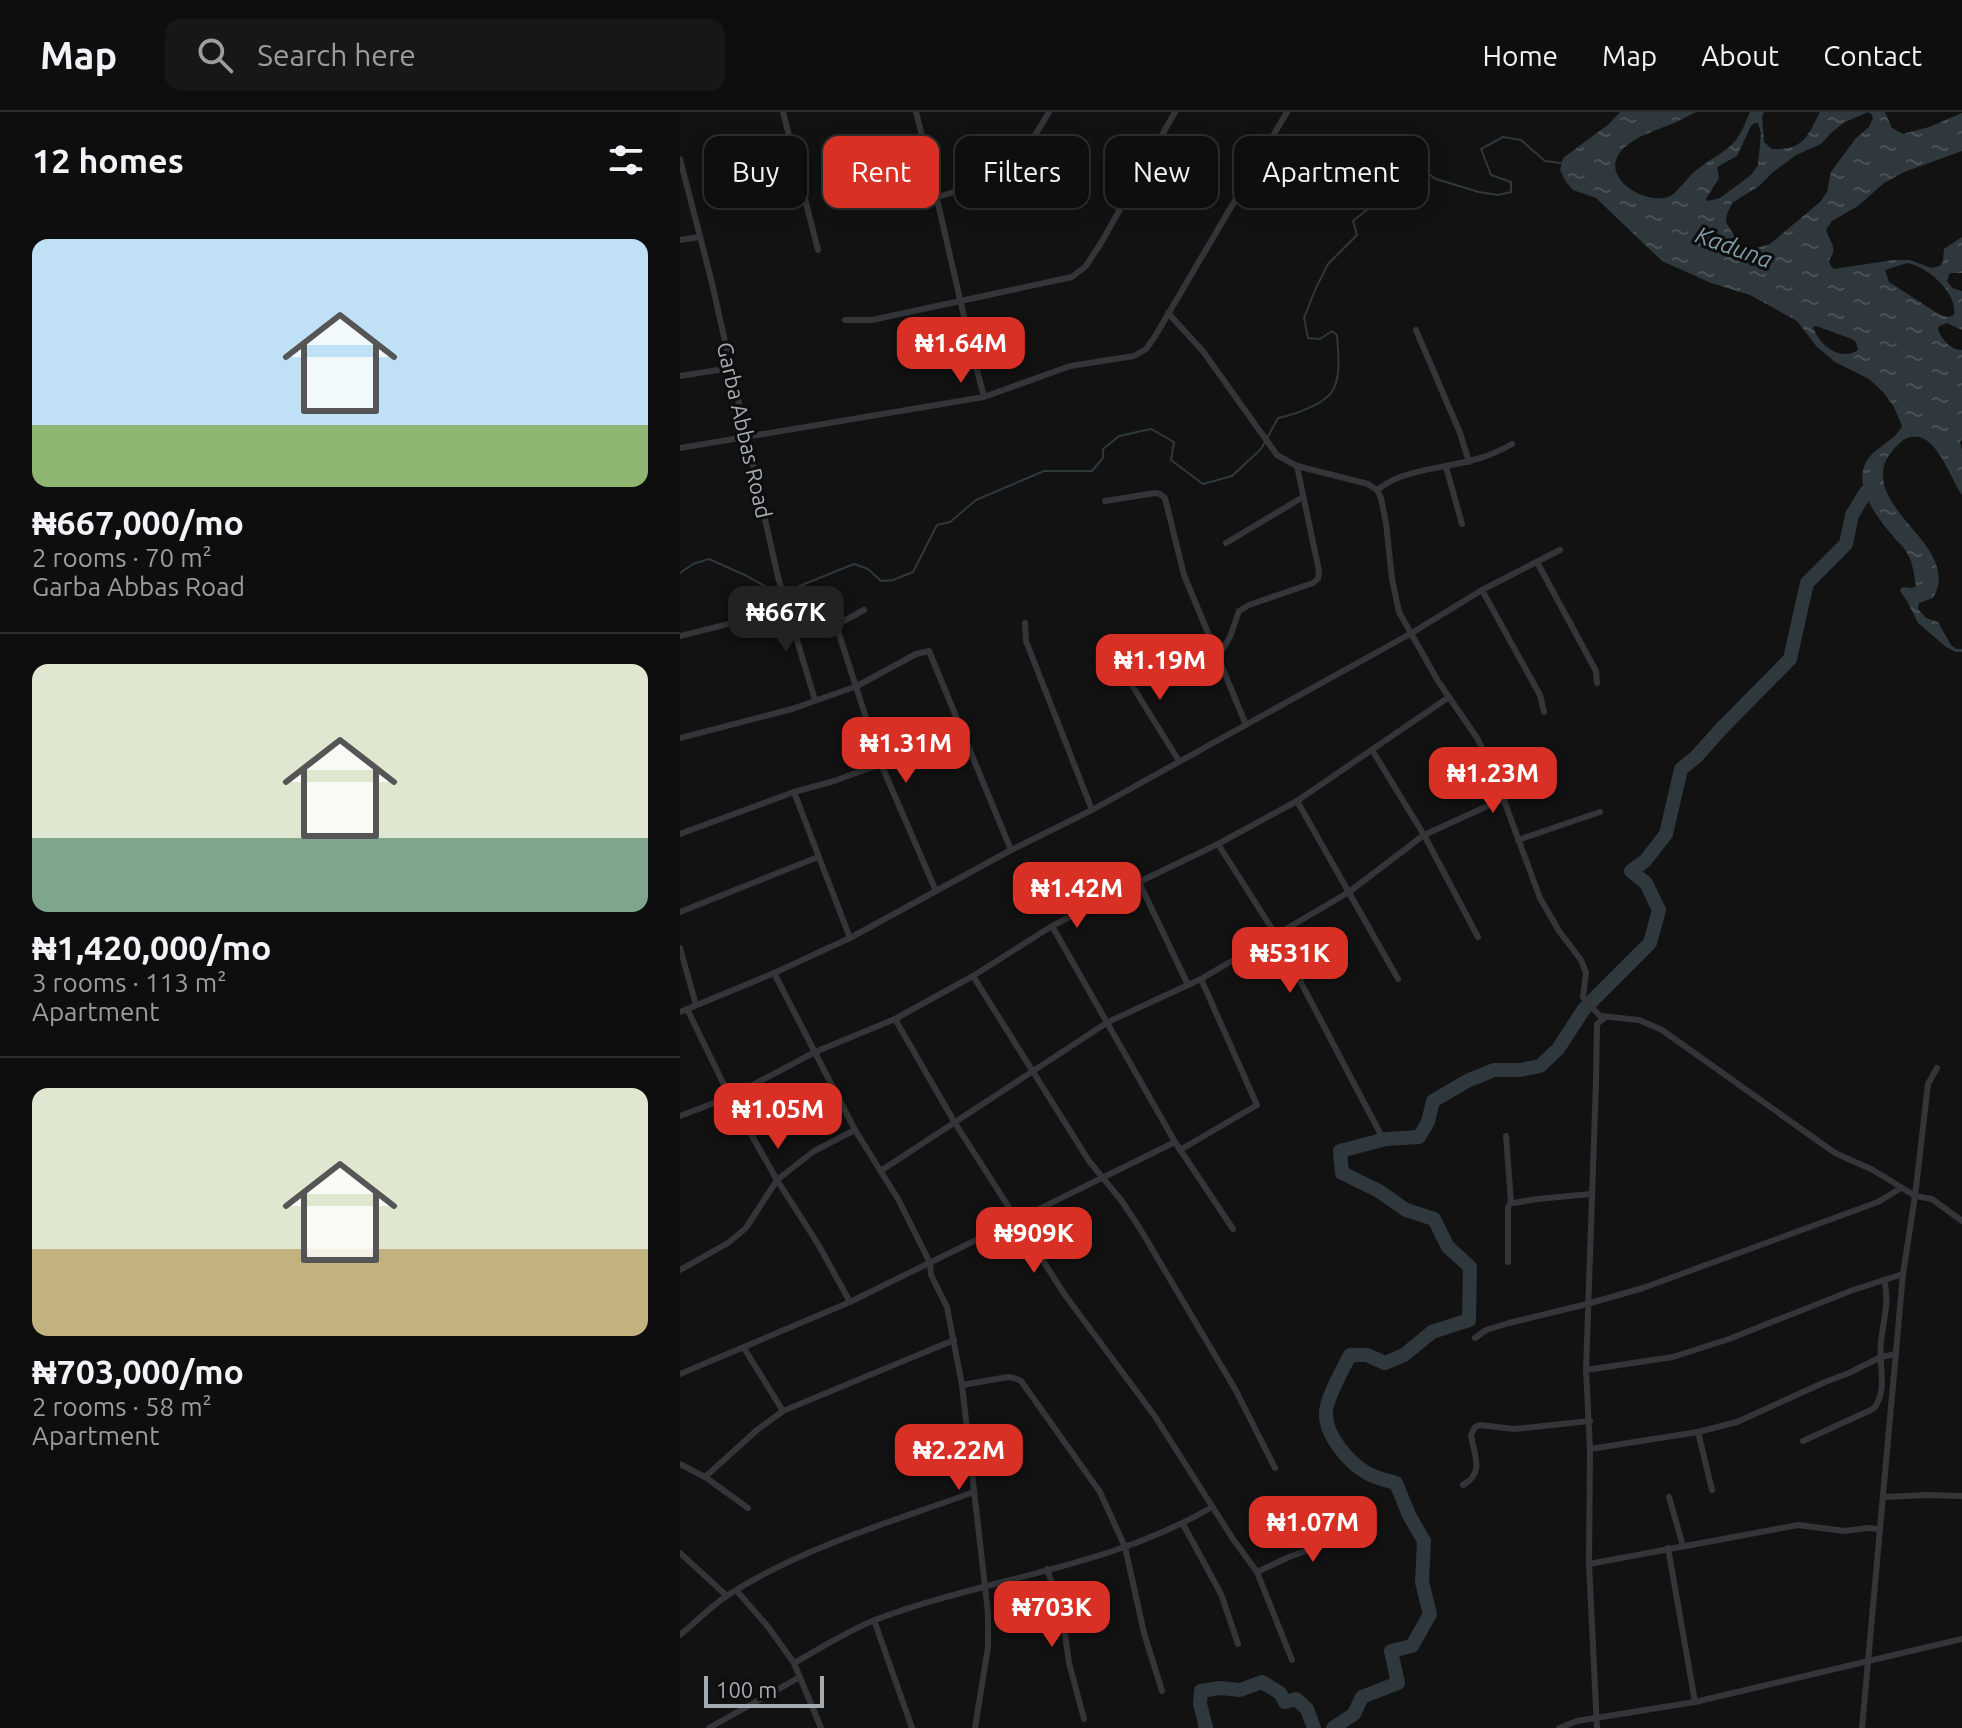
<!DOCTYPE html>
<html lang="en">
<head>
<meta charset="utf-8">
<style>
  body { margin:0; font-family:Ubuntu,sans-serif; background:#171717; color:#f1f3f6; height:100vh; display:flex; flex-direction:column; font-size:30px; white-space:nowrap }
  * { box-sizing:border-box; margin:0 }
  p { font-size:26px; color:#9b9c9e }
  .icon { flex:none; width:44px; height:44px; fill:none; stroke:currentColor; stroke-width:2; stroke-linecap:round; stroke-linejoin:round }
  .map { position:relative; flex:1; overflow:hidden }
  .drawer { display:flex; flex-direction:column; background:#0e0e0e; width:680px }
  .drawer>* { flex:none }
  .top-card { position:absolute; left:24px; top:24px; width:760px; height:72px; display:flex; gap:16px }
  .scale { position:absolute; left:24px; bottom:20px; width:120px; box-sizing:border-box; padding-left:8px; border:4px solid #a5abb2; border-top:0; font-size:22px; line-height:28px; white-space:nowrap; color:#a5abb2; -webkit-text-stroke:6px #0d0d0e; paint-order:stroke }
  .price { position:absolute; translate:-50% -68px; padding:0 18px; border-radius:16px; background:#d93025; color:#fff; font-size:26px; line-height:52px; filter:drop-shadow(0 2px 4px #0008) }
  .price::after { content:''; position:absolute; left:50%; top:48px; width:24px; height:18px; margin-left:-12px; background:inherit; clip-path:polygon(0 0,100% 0,50% 100%) }
  .price.current { background:#222; color:#fff }
  ul { padding:0; list-style:none }
  li { display:grid; align-content:center; gap:16px; height:424px; padding:0 32px }
  li+li { border-top:2px solid #2e2e2e }
  li span { display:grid; place-items:center; height:248px; border-radius:16px; color:#555 }
  li>.icon { margin-inline-start:auto }
  span .icon { width:144px; height:144px; fill:#fffc; stroke-width:1 }
  li b { font-size:34px }
  h2 { display:flex; justify-content:space-between; align-items:center; height:96px; padding:0 32px; font-size:34px }
  .pill { padding:0 28px; border-radius:16px; background:#0e0e0e; box-shadow:0 4px 20px #0003,0 0 0 2px #2e2e2e; font-size:28px; line-height:72px }
  .pill.current { background:#d93025; color:#fff }
  header { display:flex; align-items:center; gap:48px; box-sizing:border-box; height:112px; padding:0 40px; background:#0e0e0e; border-bottom:2px solid #2e2e2e }
  header strong { font-size:38px }
  nav { display:flex; gap:44px; margin-inline-start:auto; font-size:28px }
  .search { width:560px; height:72px; background:#171717; display:flex; align-items:center; gap:20px; box-sizing:border-box; padding:0 28px; border-radius:16px; color:#9b9c9e; font-size:30px }
  main { display:flex; flex:1; min-height:0 }
  .map>svg:first-child { display:block }
  .water { fill:url(#water-ripples); fill-rule:evenodd }
  .lines { fill:none; stroke-linecap:round; stroke-linejoin:round }
  .stream { stroke:#2f383c; stroke-width:2 }
  .river { stroke:#2f383c; stroke-width:14 }
  .minor { stroke:#343538; stroke-width:6 }
  .labels { text-anchor:middle; dominant-baseline:central; stroke-width:6; stroke-linejoin:round; paint-order:stroke }
  .street-label { font-size:22px; fill:#a5abb2; stroke:#0d0d0e }
  .water-label { font-size:24px; font-style:italic; fill:#809ca9; stroke:#0d0d0e }
</style>
</head>
<body>
<header>
<strong>Map</strong>
<div class="search"><svg class="icon" aria-label="search" viewBox="0 0 24 24"><circle cx="10" cy="10" r="6"/><path d="M15 15l6 6"/></svg>Search here</div>
<nav><a>Home</a><a>Map</a><a>About</a><a>Contact</a></nav>
</header>
<main>
<section class="drawer">
<h2>12 homes<svg class="icon" aria-label="filters" viewBox="0 0 24 24"><path d="M4 7h16M4 17h16"/><circle cx="9" cy="7" r="2"/><circle cx="15" cy="17" r="2"/></svg></h2>
<ul>
<li><span style="background:linear-gradient(#bfe0f5 75%,#8fb573 0)"><svg class="icon" aria-label="home" viewBox="0 0 24 24"><path d="M3 11l9-7 9 7M6 9v11h12V9"/></svg></span><div><b>₦667,000/mo</b><p>2 rooms · 70 m²</p><p>Garba Abbas Road</p></div></li>
<li><span style="background:linear-gradient(#dfe7d0 70%,#7fa58c 0)"><svg class="icon" aria-label="home" viewBox="0 0 24 24"><path d="M3 11l9-7 9 7M6 9v11h12V9"/></svg></span><div><b>₦1,420,000/mo</b><p>3 rooms · 113 m²</p><p>Apartment</p></div></li>
<li><span style="background:linear-gradient(#dfe7d0 65%,#c2b280 0)"><svg class="icon" aria-label="home" viewBox="0 0 24 24"><path d="M3 11l9-7 9 7M6 9v11h12V9"/></svg></span><div><b>₦703,000/mo</b><p>2 rooms · 58 m²</p><p>Apartment</p></div></li>
</ul>
</section>
<div class="map">
<svg width="1282" height="1616" viewBox="0 0 1282 1616">
  <defs>
    <pattern id="water-ripples" width="26" height="14" patternUnits="userSpaceOnUse" patternTransform="scale(2)"><rect width="26" height="14" fill="#2f383c"/><path d="M2 4q2-2 4 0t4 0M15 11q2-2 4 0t4 0" fill="none" stroke="#4a5256"/></pattern>
  </defs>
  <rect width="100%" height="100%" fill="#121213"/>
  <path class="water" d="M940,0H1017C1007,4 998,10 989,13C974,19 957,24 945,35C916,61 958,90 985,86C994,84 998,77 1004,71C1009,65 1015,58 1022,54C1033,45 1046,40 1056,28C1062,20 1066,9 1070,0H1084L1082,5L1084,30L1092,37C1124,38 1127,25 1140,0H1205L1212,16L1223,22L1249,15L1282,1V39L1224,60L1204,71L1178,94L1152,109L1146,118C1148,124 1152,130 1153,135C1155,147 1143,147 1154,157L1213,148H1230L1251,156L1255,155L1260,154L1263,149L1264,137L1282,125V161H1270L1267,169L1272,176L1282,179V218L1267,211L1259,214L1258,217C1261,227 1271,238 1282,238V327L1280,330L1282,338V383C1269,365 1253,308 1222,329C1215,335 1206,345 1204,354C1193,398 1267,430 1258,474C1257,478 1255,482 1253,486L1239,491L1238,497L1246,506L1258,510L1271,533L1276,537H1282V540H1276L1266,535L1238,511L1227,489L1220,479L1222,475L1232,476L1236,474C1234,464 1233,451 1228,443C1225,435 1217,430 1212,423C1198,407 1176,377 1184,355C1190,336 1214,331 1222,314L1214,295L1204,281L1189,267L1155,250L1137,235L1117,209L1070,183L1031,171L982,149L916,86L893,78L886,70L880,58L883,46L929,12ZM1188,0L1192,3L1193,6L1189,15L1176,26L1151,60L1147,80L1140,90L1090,132L1067,139L1061,136L1046,110L1047,102L1052,91L1079,74L1092,61L1116,43L1141,32L1152,20L1165,10ZM1075,11H1078L1081,22L1078,53L1071,63L1040,86L1028,89L1026,87L1039,66L1037,55L1057,44L1071,14ZM1227,151C1247,154 1278,181 1274,203L1268,205L1260,203L1209,170L1205,158ZM1136,214L1172,227L1176,230L1178,238C1160,250 1139,233 1133,215Z"/>
  <g class="lines">
    <path class="stream" d="M0,461L13,452L29,447L65,463L92,478L112,477L174,452L188,457L201,469L213,468L233,460L257,413L270,410L296,388L364,359H412L423,346V337L439,324L471,317L494,330L491,348L523,372L552,364L581,337L598,306C613,303 642,293 651,281C662,266 658,240 657,223L652,219L640,227L628,226L624,206L635,178L648,152L677,123L673,109L709,80L724,54L736,53L756,67L799,80L818,83L831,80V70L811,63L801,37L823,25L841,28L865,49L881,51"/>
    <g class="river">
      <polyline points="525,1616 526,1615 520,1592 521,1579 540,1576 560,1578 582,1570 600,1581 605,1590 616,1587 627,1597 634,1616"/>
      <path d="M653,1616L674,1602L682,1585L718,1571L711,1539L732,1534L750,1502L742,1470L744,1429L729,1403L716,1371C706,1368 695,1366 687,1361C669,1351 645,1323 646,1301C646,1286 663,1257 670,1243H687L705,1251L724,1243L752,1220L789,1208L790,1155L768,1135L754,1107L726,1098L699,1079L662,1061L660,1039L706,1027L739,1025L748,1010L753,989L787,969L814,958H840L860,954L878,937L904,897L970,831L979,798L966,771L951,759L965,749L986,722L1001,657L1016,645L1041,617L1110,547L1127,471L1166,432L1172,403L1186,380"/>
    </g>
    <g class="minor">
      <polyline points="103,0 138,138"/>
      <path d="M236,0C260,94 279,190 304,285"/>
      <polyline points="0,47 31,167 98,465 135,588"/>
      <polyline points="258,85 325,64 338,52 369,0"/>
      <polyline points="0,128 19,125"/>
      <polyline points="488,201 522,238 597,343 617,354 688,372 697,378 701,386 706,411 712,467 719,500 758,569 797,626 812,656 860,786 879,819 901,848 906,861 903,885 920,904 959,908 982,918 1155,1041 1193,1058 1235,1084 1252,1087 1282,1109"/>
      <polyline points="165,208 192,208 392,165 406,154 421,131 495,0"/>
      <polyline points="736,218 780,321 789,350"/>
      <polyline points="0,264 51,256"/>
      <polyline points="0,336 304,285 390,254 454,244 466,237 474,226 607,0"/>
      <polyline points="766,355 782,412"/>
      <path d="M697,378C704,373 712,368 720,365C760,351 793,355 832,332"/>
      <polyline points="425,389 475,381 480,382 485,386 504,463 566,613"/>
      <polyline points="546,431 623,385"/>
      <polyline points="857,450 916,559 917,571"/>
      <polyline points="802,478 860,583 864,600"/>
      <polyline points="184,498 158,512 157,516 201,652 256,779"/>
      <polyline points="345,511 346,529 412,698"/>
      <polyline points="0,524 108,497"/>
      <polyline points="538,545 550,525 559,499 569,493 633,471 638,467 639,459 617,354"/>
      <polyline points="435,546 499,649"/>
      <polyline points="0,626 112,597 177,574 236,542 249,539 331,738"/>
      <polyline points="692,638 744,723 798,825"/>
      <polyline points="114,680 170,826"/>
      <polyline points="617,689 718,867"/>
      <polyline points="0,722 114,680 154,669 201,652"/>
      <polyline points="838,728 920,700"/>
      <polyline points="538,732 596,823 701,1023"/>
      <polyline points="459,770 508,873"/>
      <polyline points="0,800 138,745"/>
      <polyline points="372,814 495,1030 553,1117"/>
      <polyline points="0,836 16,893"/>
      <polyline points="94,861 175,1018 218,1087 250,1151 251,1163 267,1195 282,1273 308,1501 308,1535 295,1616"/>
      <polyline points="293,864 409,1049 441,1088 459,1115 555,1277 595,1356"/>
      <polyline points="7,897 50,985 97,1068 138,1132 170,1190"/>
      <polyline points="0,900 94,861 170,826 331,738 412,698 730,522 802,478 880,438"/>
      <polyline points="215,907 275,1011 337,1108 347,1117 365,1152 385,1183 474,1303 553,1427 577,1460 612,1548"/>
      <polyline points="0,1004 50,985 135,940 215,907 293,864 372,814 459,770 538,732 617,689 769,585"/>
      <polyline points="826,1024 831,1090 828,1095 828,1150"/>
      <polyline points="500,1038 577,993 521,867"/>
      <polyline points="202,1058 428,910 521,867 669,780 744,723 823,687"/>
      <polyline points="831,1090 834,1091 857,1087 911,1082"/>
      <polyline points="0,1158 48,1131 66,1116 97,1068 134,1039 175,1018"/>
      <polyline points="795,1226 806,1218 829,1211 907,1192 963,1176 1198,1090 1221,1076"/>
      <polyline points="64,1236 103,1299"/>
      <polyline points="906,1258 993,1245 1049,1227 1173,1178 1223,1162"/>
      <polyline points="0,1262 170,1190 495,1030"/>
      <polyline points="282,1273 328,1265 334,1266 341,1269 420,1380 445,1435 464,1521 482,1579"/>
      <polyline points="1018,1320 1032,1378"/>
      <path d="M1123,1329L1193,1297C1209,1280 1198,1251 1201,1230C1203,1209 1210,1189 1204,1168"/>
      <polyline points="910,1337 1018,1320 1057,1310 1145,1270 1169,1261 1201,1245 1216,1242"/>
      <polyline points="0,1352 25,1365 68,1396"/>
      <polyline points="25,1365 77,1318 103,1299 274,1228"/>
      <path d="M783,1373C805,1361 794,1343 791,1323L795,1315L800,1313L834,1317L910,1309"/>
      <polyline points="989,1385 1003,1434"/>
      <polyline points="1203,1385 1247,1383 1282,1384"/>
      <polyline points="503,1412 541,1482 558,1532"/>
      <polyline points="988,1436 1015,1590"/>
      <polyline points="0,1441 47,1484"/>
      <polyline points="909,1452 1118,1413 1165,1419 1187,1416 1200,1417"/>
      <polyline points="367,1457 382,1501 389,1551 404,1607"/>
      <polyline points="577,1460 609,1445 678,1419"/>
      <polyline points="57,1479 89,1516 114,1551 141,1616"/>
      <polyline points="194,1508 232,1616"/>
      <path d="M0,1523C16,1510 31,1494 48,1483C123,1435 211,1410 294,1380"/>
      <path d="M114,1551C141,1536 167,1519 195,1508C306,1466 429,1456 532,1395"/>
      <polyline points="29,1616 120,1565"/>
      <polyline points="879,1616 897,1609 1015,1590 1282,1527"/>
      <polyline points="917,1616 909,1452 910,1337 906,1258 916,970 917,912 926,905"/>
      <polyline points="1182,1616 1223,1162 1235,1084 1248,972 1257,956"/>
    </g>
  </g>
  <g class="labels">
    <g class="street-label">
      <text transform="translate(65 318) rotate(77)">Garba Abbas Road</text>
    </g>
    <g class="water-label">
      <text transform="translate(1054 135) rotate(20)">Kaduna</text>
    </g>
  </g>
</svg>
<div class="scale">100 m</div>
<b class="price" style="left:281px;top:273px">₦1.64M</b>
<b class="price current" style="left:106px;top:542px">₦667K</b>
<b class="price" style="left:480px;top:590px">₦1.19M</b>
<b class="price" style="left:226px;top:673px">₦1.31M</b>
<b class="price" style="left:813px;top:703px">₦1.23M</b>
<b class="price" style="left:397px;top:818px">₦1.42M</b>
<b class="price" style="left:610px;top:883px">₦531K</b>
<b class="price" style="left:98px;top:1039px">₦1.05M</b>
<b class="price" style="left:354px;top:1163px">₦909K</b>
<b class="price" style="left:279px;top:1380px">₦2.22M</b>
<b class="price" style="left:633px;top:1452px">₦1.07M</b>
<b class="price" style="left:372px;top:1537px">₦703K</b>
<div class="top-card">
<a class="pill">Buy</a>
<a class="pill current">Rent</a>
<a class="pill">Filters</a>
<a class="pill">New</a>
<a class="pill">Apartment</a>
</div>
</div>
</main>
</body>
</html>
